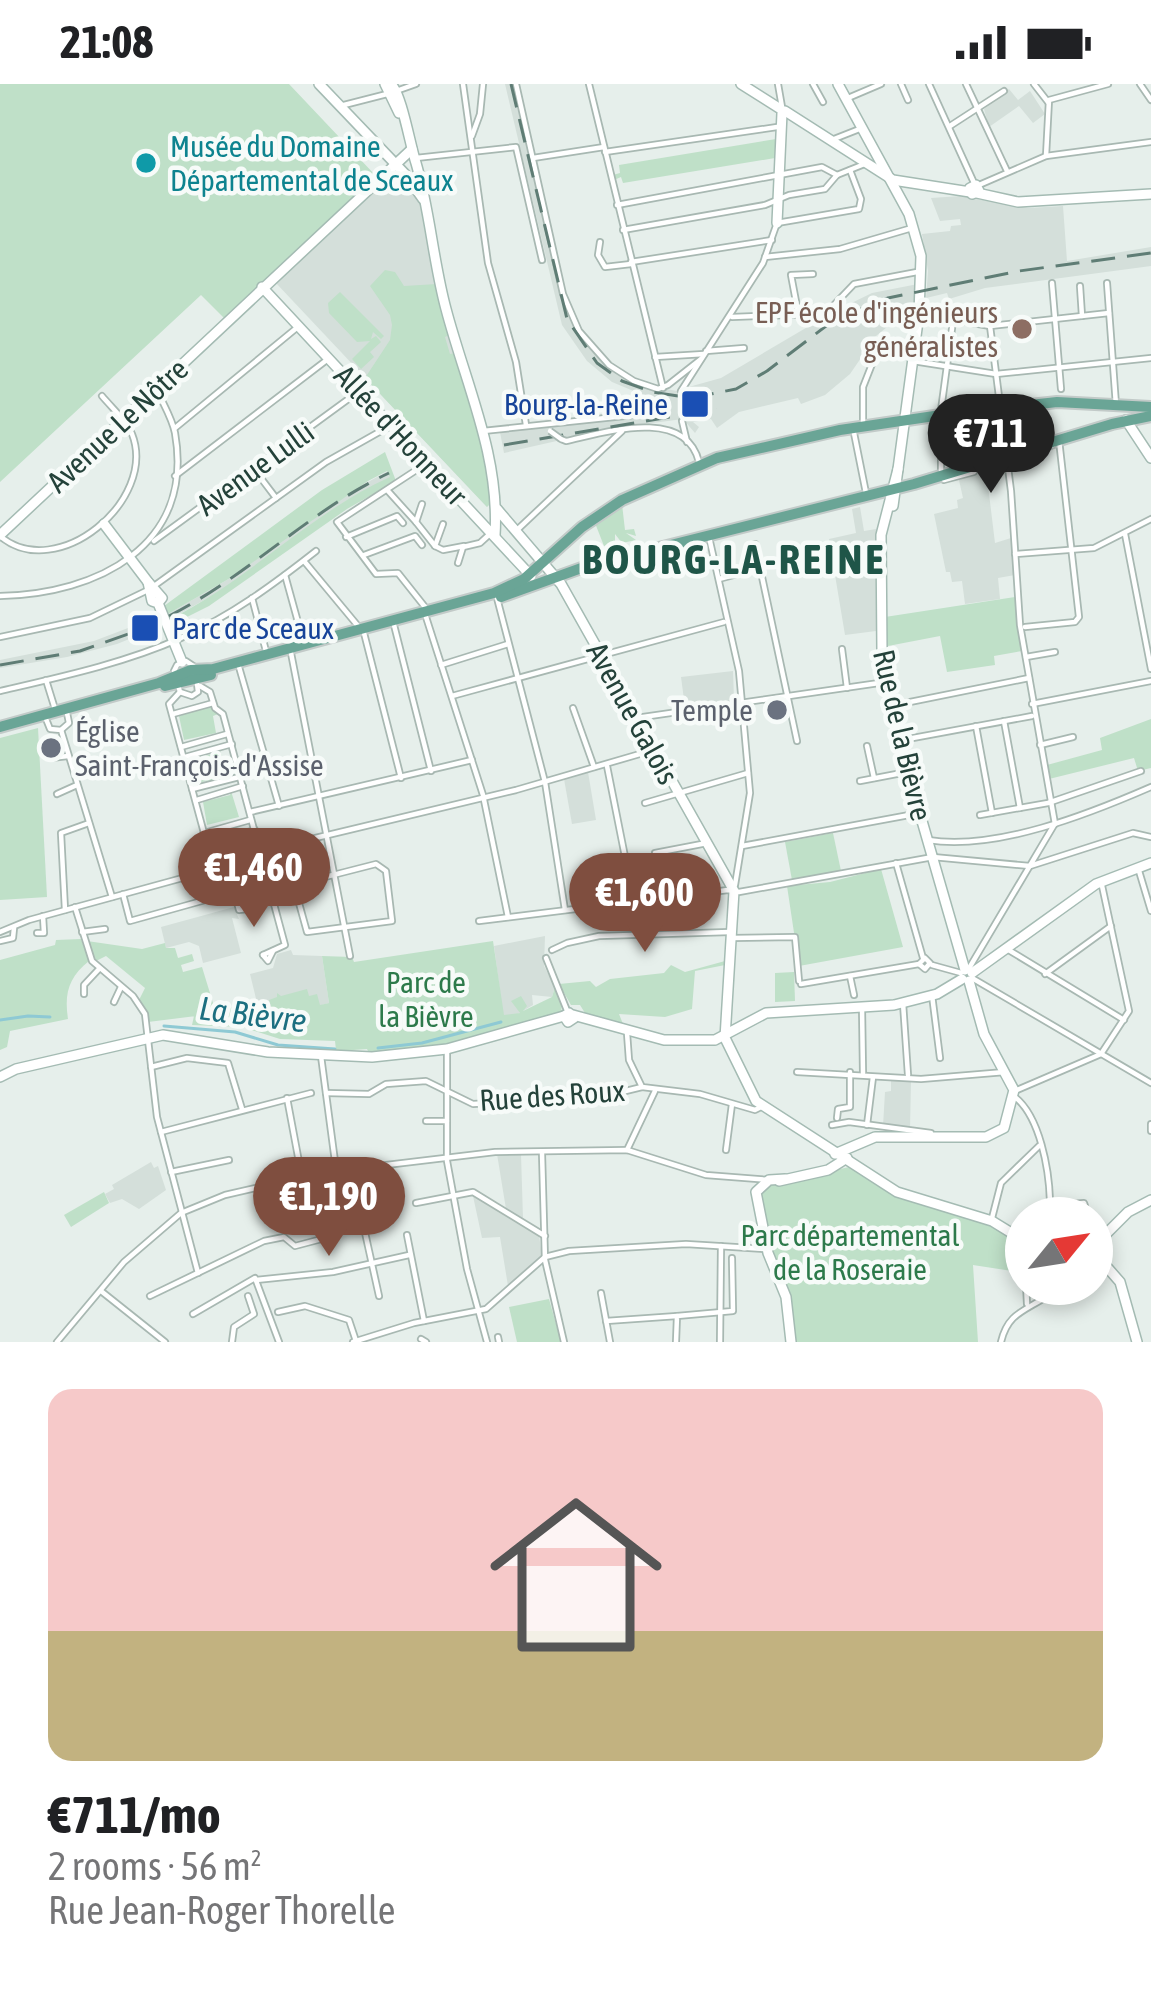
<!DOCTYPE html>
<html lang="en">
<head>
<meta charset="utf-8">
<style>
  body { margin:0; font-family:"Asap Condensed",sans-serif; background:#f2f2f2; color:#202124; height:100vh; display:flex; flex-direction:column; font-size:45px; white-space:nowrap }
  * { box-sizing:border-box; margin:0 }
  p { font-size:39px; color:#757577 }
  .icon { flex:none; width:66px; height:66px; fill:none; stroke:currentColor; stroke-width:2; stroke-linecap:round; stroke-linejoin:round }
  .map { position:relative; height:1258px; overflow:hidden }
  .panel { display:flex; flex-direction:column; background:#fff; flex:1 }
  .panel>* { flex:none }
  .needle { width:78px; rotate:60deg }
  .buttons { position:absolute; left:1005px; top:1113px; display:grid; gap:24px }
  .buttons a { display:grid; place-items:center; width:108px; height:108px; border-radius:50%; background:#fff; box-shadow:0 6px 18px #0003; font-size:60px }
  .price { position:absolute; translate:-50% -102px; padding:0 27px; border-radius:42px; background:#7f4e3f; color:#fff; font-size:39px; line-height:78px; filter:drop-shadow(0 3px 6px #0008) }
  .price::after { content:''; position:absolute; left:50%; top:72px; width:36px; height:27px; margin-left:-18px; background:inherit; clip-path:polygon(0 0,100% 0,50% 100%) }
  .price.current { background:#222; color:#fff }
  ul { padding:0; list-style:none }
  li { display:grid; align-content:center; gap:24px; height:636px; padding:0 48px }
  li span { display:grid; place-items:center; height:372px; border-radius:24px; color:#555 }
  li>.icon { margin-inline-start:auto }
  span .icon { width:216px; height:216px; fill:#fffc; stroke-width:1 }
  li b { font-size:51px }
  .status { display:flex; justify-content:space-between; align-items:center; height:84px; padding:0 60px; background:#fff; direction:ltr }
  .status svg { height:33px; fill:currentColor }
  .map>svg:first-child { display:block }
  .built { fill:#d4dfda }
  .green { fill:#bfe0c8 }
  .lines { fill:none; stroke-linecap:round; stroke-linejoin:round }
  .stream { stroke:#8ec9d4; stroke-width:3 }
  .street-tunnel { stroke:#bfccc8; stroke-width:4.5; stroke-dasharray:4.5 2; stroke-linecap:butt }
  .street-casing { stroke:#a8b8b2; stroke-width:8 }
  .secondary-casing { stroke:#a4bbb3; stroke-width:12 }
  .primary-casing { stroke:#c2cac8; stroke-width:14 }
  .street { stroke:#fff; stroke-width:4.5 }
  .secondary { stroke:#fff; stroke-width:9 }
  .primary { stroke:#6aa596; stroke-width:10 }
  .rail { stroke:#5f7d75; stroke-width:3; stroke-dasharray:24 12; stroke-linecap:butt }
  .street-bridge-casing { stroke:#a8b8b2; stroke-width:8; stroke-linecap:butt }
  .street-bridge { stroke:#fff; stroke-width:4.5 }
  .culture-dot { fill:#0f9aa8; stroke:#f7fbf9; stroke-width:4.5 }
  .education-dot { fill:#8d6e63; stroke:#f7fbf9; stroke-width:4.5 }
  .transit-dot { fill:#1a4fb4; stroke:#f7fbf9; stroke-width:4.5 }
  .worship-dot { fill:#6b7280; stroke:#f7fbf9; stroke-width:4.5 }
  .labels { text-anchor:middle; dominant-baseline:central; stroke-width:9; stroke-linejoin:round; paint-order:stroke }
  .culture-label { font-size:30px; fill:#0d838f; stroke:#f7fbf9; text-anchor:start }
  .education-label { font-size:30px; fill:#785e54; stroke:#f7fbf9; text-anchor:end }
  .transit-label { font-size:30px; fill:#164399; stroke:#f7fbf9; text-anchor:end }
  .street-label { font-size:30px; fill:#24423a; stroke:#f7fbf9 }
  .worship-label { font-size:30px; fill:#5b616d; stroke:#f7fbf9; text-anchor:end }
  .park-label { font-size:30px; fill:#2d7a4b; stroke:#f7fbf9 }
  .water-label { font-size:33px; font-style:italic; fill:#1c6f80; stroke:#f7fbf9 }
  .district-label { font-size:42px; font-weight:bold; letter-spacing:3px; fill:#1f5548; stroke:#f7fbf9 }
</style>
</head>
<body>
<div class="status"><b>21:08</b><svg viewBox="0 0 49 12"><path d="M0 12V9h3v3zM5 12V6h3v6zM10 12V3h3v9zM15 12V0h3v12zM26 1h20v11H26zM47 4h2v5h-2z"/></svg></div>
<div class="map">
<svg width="1151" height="1258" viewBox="0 0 1151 1258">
  <rect width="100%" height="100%" fill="#e6efeb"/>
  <g class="built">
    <polygon points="505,0 514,0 562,211 571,236 600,276 638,300 683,308 685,304 721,294 833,228 872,209 918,200 915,221 897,230 898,234 876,252 850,290 825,311 801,320 798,314 739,328 717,344 711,335 693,338 699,343 695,349 683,335 614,344 504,369 500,348 639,332 655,316 612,298 587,277 562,241"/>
    <polygon points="1009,5 1018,16 1030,7 1045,30 1033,39 1019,22 989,43 984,25"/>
    <polygon points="393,91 401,91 423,125 488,374 487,423 276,199"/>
    <polygon points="961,112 1028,124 1063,122 1067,177 1151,163 1151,182 985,204 949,215 947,209 926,214 928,187 922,150 950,147 951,142 961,141 960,135 940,137 931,114"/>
    <polygon points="986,385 995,459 1011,454 1015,491 998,494 1000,515 965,520 962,497 952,498 950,488 946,488 934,430 958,424 957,416 963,414 959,396"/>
    <polygon points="388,387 391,393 332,426 235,499 170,535 168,530 232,493 339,414"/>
    <polygon points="860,423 864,447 876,445 876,547 845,551 829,455 856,449 852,425"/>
    <polygon points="157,533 161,542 117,560 67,573 0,584 0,576 94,557"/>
    <polygon points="733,587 734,615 685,623 681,593"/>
    <polygon points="588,688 596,736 572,740 564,695"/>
    <polygon points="234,823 239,835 232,834 241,869 203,879 199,862 189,858 166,864 161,843"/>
    <polygon points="545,852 544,882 555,903 552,913 532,911 533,921 514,932 503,931 494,862"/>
    <polygon points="291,866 293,871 322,872 329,919 300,927 298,935 260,931 250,890 273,884 277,870"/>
    <polygon points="891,994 911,997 910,1045 883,1042 885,1008 891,1007"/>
    <polygon points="497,1070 521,1071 523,1134 506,1125"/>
    <polygon points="151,1078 154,1084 158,1082 166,1106 139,1125 122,1115 110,1119 105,1110 114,1105 112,1101"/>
    <polygon points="473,1112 539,1151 542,1172 508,1202 500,1153 482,1154"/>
  </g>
  <g class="green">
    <polygon points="0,0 289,0 376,92 224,234 201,211 0,398"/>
    <polygon points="776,55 775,74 623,99 621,93 614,96 613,91 620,89 619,81"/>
    <polygon points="385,186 395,188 404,202 437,200 449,251 445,253 450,270 455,269 488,374 493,417 487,423 365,294 390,256 392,241 390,231 370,202"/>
    <polygon points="340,208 384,252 381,255 373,248 371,255 376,252 381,258 370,268 374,273 361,285 352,275 370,257 357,258 329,229 328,219"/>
    <path d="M385,368L396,397L347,425L209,522L173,540L170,535C249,496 310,429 390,393L387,387L368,397L232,493L168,530L164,522L322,406Z"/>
    <polygon points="622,420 625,446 634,445 636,452 626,449 636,456 622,459 615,450 615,460 604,462 595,439"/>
    <polygon points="1015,513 1022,567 994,572 995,581 947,588 940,552 888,562 885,533"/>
    <polygon points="210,622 218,630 213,632 216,649 184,656 179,632"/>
    <polygon points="1151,635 1151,684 1138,687 1134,674 1049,695 1047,681 1102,666 1100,654"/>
    <polygon points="38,644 47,813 0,816 0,654"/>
    <polygon points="219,664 230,693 196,699 191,676 219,668"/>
    <polygon points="231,707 239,733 207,741 203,718 230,711"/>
    <polygon points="833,749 841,787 792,796 785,758"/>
    <polygon points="881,785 903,863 799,882 787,802 830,798"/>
    <path d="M81,855L89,877C69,893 64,909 68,935L10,947L7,963L0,966V876L55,861L56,856Z"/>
    <polygon points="87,857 142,865 165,859 166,864 175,864 178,874 192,870 194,877 181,881 183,888 202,883 213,919 242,926 256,925 258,932 246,931 268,938 270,933 297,935 300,927 273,929 269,916 277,913 277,909 281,912 307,905 309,912 317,910 320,921 329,919 322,872 352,873 354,878 493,857 504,931 520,929 511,917 521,912 527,922 523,927 552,913 555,903 562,917 561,930 444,961 369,969 367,965 340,967 336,966 335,957 280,955 242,943 192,941 194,932 228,928 148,938 139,916 145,904 106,872 96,877"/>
    <polygon points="725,877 725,881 695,887 692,925 665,933 619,930 623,940 585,929 580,921 571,921 559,900 590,897 596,903 610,895 664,889 671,881 685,888"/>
    <polygon points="794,888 795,917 775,918 775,889"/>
    <polygon points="849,1083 896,1111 981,1136 1008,1151 1015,1169 1012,1187 973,1181 978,1258 793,1258 760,1112 770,1101"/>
    <polygon points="104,1108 109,1119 71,1143 64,1131"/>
    <polygon points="549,1215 561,1258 517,1258 509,1223"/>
  </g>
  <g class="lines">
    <g class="stream">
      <polyline points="0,936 28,932 50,933"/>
      <polyline points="164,942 235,948 278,961 335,965"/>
      <polyline points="378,964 422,959 501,938"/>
    </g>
    <polyline class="street-tunnel" points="681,307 682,337"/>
    <defs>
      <g id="street">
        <polyline points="463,0 488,179 516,278 526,341"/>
        <polyline points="516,0 563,210 579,247 609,281 634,297 658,305 668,301 701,275"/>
        <polyline points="589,0 663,304"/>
        <polyline points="778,0 782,23"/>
        <polyline points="813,0 823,18"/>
        <polyline points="901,0 908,16"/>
        <polyline points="929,0 975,101"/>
        <polyline points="966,0 1007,87"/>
        <polyline points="1034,0 1048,18"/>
        <polyline points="1140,0 1151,16"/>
        <polyline points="399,6 416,0"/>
        <polyline points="848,14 881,0"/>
        <polyline points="340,22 387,10"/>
        <polyline points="950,42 1004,7"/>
        <polyline points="472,52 480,30 483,0"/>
        <polyline points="834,55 862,44"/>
        <polyline points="605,68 777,43"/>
        <polyline points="1046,72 1049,16 1108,0"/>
        <polyline points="416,74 516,63 542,176"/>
        <polyline points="533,74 604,63"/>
        <polyline points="979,101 1046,72 1151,58"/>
        <polyline points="617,121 822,83 837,91"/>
        <polyline points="623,146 765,121 789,111 825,105 837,91 867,79"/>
        <polyline points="600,158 598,171 605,183 631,180"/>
        <polyline points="765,173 840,165 912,144"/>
        <polyline points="631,178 772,156"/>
        <polyline points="1052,199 1061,305"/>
        <polyline points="1107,199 1116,321"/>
        <polyline points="1080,202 1082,232"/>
        <polyline points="798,228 791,191 813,190"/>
        <polyline points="919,230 990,242 1109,229"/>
        <polyline points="732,233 816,230 831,224 854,200 917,188"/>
        <polyline points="990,242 1011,407 1020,541 1055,740"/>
        <polyline points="706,267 744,264"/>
        <polyline points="655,273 704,270"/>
        <polyline points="913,277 996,290 1151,274"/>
        <polyline points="681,307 763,179 777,139 859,125 861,115 850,86"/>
        <polyline points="682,337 687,358"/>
        <polyline points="863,343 863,303 876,270 913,270"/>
        <polyline points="175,344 299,242"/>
        <polyline points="853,344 866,409"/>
        <polyline points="483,347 634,331 650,318"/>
        <polygon points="1051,353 1053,361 1018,373 1013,370 1015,364"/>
        <path d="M561,355L566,357C603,349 685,322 699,378"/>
        <polyline points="254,385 276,414"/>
        <polyline points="941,387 941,326 953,237"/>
        <polyline points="175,392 328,275"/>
        <polyline points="944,396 974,388 975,383"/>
        <polyline points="388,407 416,438"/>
        <polyline points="422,420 416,438 435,462"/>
        <polyline points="443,440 435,462 443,466 464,462"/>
        <polyline points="517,446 622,347"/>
        <polyline points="1125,450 1151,585"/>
        <path d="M0,452C57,500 158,416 132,350C126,336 112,324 102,312"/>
        <polyline points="346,453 397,432 403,439"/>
        <polyline points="709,453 739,587 750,709 735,801"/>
        <polyline points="154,457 358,308"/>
        <polyline points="755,460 797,657"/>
        <polyline points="1015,470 1094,464 1151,435"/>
        <polyline points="364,471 415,452 422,461"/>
        <polyline points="304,477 358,542"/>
        <polyline points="458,479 463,463 480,459 492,448"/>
        <polyline points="285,491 304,560"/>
        <polyline points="719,495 760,484"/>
        <polyline points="154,502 326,378 388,343"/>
        <path d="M0,512C97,510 195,462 175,349C172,334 163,320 157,306"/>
        <polyline points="252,514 266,567"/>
        <polyline points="497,514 545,698 565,826"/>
        <polyline points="425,523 398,489 376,490 337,438 427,379"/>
        <polyline points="426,533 483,711 508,833"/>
        <polyline points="394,541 431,687"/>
        <polyline points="1025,543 1075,538 1079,533 1059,356"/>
        <polyline points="364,549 401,694"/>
        <polyline points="0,553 90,534 148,506"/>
        <polyline points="842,565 847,604"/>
        <polyline points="291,569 350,872"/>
        <polyline points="1026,573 1055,568"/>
        <polygon points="186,577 195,583 198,608 192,612 180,608 174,587 177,581"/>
        <polyline points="441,581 508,560"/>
        <polyline points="239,583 279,722"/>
        <polyline points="46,596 55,625"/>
        <polyline points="200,602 210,608 215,624 223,630 285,861 263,871"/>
        <path d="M0,607C60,593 125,579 181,554C231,532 274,500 316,467"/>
        <polyline points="180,608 169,620 214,786"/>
        <polyline points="452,612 724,538"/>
        <polyline points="1032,620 1151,597"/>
        <polyline points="895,621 1029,594"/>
        <polyline points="573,624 594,683"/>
        <polyline points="173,630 213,619"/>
        <polyline points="636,634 886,598"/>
        <polyline points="46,635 50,645 61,646 112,813"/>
        <polyline points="1004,637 1020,724"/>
        <polyline points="976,642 992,729"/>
        <polyline points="61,646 69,639 67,629"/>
        <polyline points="902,656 1032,632"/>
        <polyline points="1040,661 1073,653"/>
        <polyline points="867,662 874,694"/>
        <polyline points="181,663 227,650"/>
        <polyline points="185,673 232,660"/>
        <polyline points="51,674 68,672"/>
        <polyline points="607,682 634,818"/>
        <polyline points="860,697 907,688"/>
        <polyline points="192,705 239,693"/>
        <polyline points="57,710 77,701"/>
        <polyline points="197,716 243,702"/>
        <polyline points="645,719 748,689"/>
        <polyline points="250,728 472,676"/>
        <polyline points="980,731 1048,719 1141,687"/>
        <polyline points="204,749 250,736"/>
        <path d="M928,756C996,767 1089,730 1151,703"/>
        <polyline points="209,758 255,746"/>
        <polyline points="742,762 920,729"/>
        <polyline points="261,767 516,706 650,667"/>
        <polyline points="655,769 707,759"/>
        <polyline points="896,779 923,874"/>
        <polygon points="376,780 386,787 392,837 307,848 294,801"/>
        <polyline points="227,782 239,826 257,824 244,777"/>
        <polyline points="1139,787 1151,827"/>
        <polyline points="123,810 130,837 234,808"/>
        <polyline points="75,823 92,877 133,912 145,930 157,1033 198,1189"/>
        <polyline points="65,826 61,749 89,739"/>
        <polyline points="479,837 728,806 739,808 933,773 1030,782 1133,749 1151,753"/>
        <polyline points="0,848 29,836 259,773"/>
        <polyline points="82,848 105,845"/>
        <polyline points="37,849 44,849 43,832"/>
        <polyline points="732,854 795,853 799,897"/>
        <polyline points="0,857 13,854 14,844"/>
        <polyline points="1007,865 1124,936"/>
        <polyline points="552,866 567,859 599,852 730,848"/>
        <polyline points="263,871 268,877 273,867"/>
        <polyline points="546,874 568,929"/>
        <polygon points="925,874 930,879 925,885 919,880"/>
        <polyline points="932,881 961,889"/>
        <polyline points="968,886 1054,741"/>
        <polyline points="1045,890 1111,842"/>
        <polyline points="850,892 854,911"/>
        <polyline points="972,894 1151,999"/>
        <polyline points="801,900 919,880"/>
        <polyline points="84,910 84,901 99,885"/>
        <polyline points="932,911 940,974"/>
        <polyline points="114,918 121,903"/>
        <polyline points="903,919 908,991"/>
        <polyline points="862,923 863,989"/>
        <polyline points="627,949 629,976 642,1003 700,1010 755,1026 761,1023"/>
        <polyline points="447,965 447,1077 467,1185 487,1258"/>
        <polyline points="321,972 336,1085"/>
        <polyline points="151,983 187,974 228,979 242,1025"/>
        <polyline points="797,988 921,995 1005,988"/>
        <polyline points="1017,1006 1101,970 1129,927 1101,797"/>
        <polyline points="326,1009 369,1010 386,1000 426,997 473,1020 601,1013 642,1003"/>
        <path d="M1015,1013C1040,1033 1049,1085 1050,1117L1058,1121L1084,1119L1089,1134"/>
        <polyline points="287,1014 302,1094"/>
        <polyline points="837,1034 838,1025 850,1023 850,988"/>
        <polyline points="426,1037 447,1037"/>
        <polyline points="1151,1040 1151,1047"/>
        <polyline points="832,1041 849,1038 931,1049"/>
        <polyline points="867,1041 873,993"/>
        <polyline points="161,1048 311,1009"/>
        <polyline points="627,1066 655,1007"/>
        <polyline points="726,1066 732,1020"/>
        <polyline points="542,1069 545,1176 564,1258"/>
        <polyline points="351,1085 379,1212"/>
        <polyline points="171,1088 229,1076"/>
        <polyline points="416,1119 473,1108 545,1152"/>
        <polyline points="992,1134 1001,1099 1039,1062"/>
        <polyline points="1092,1144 1098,1158"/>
        <polyline points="407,1151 424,1237"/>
        <polyline points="1026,1158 1026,1197"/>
        <polyline points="256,1196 333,1188 409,1171"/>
        <polyline points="1026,1200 1027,1220"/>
        <polyline points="101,1207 165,1258"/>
        <polyline points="601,1209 610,1258"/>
        <polyline points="150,1212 264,1157 284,1153 295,1162 333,1152 324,1090"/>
        <polyline points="278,1228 305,1222 349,1236 356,1257"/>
        <polyline points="193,1230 255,1194 279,1258"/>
        <polyline points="606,1237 677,1232"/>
        <polyline points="498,1253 499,1258"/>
        <polyline points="421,1255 426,1258"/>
        <polyline points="57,1258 124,1178 181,1129 225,1111 290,1096 336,1087 495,1068 627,1066 706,1091 769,1096"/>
        <polyline points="232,1258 234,1243 254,1230 248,1212"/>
        <polyline points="353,1258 414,1239 486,1225 545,1173 569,1167 686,1160 766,1165"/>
        <polyline points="676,1258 677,1232 733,1227 732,1174"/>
        <polyline points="720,1258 721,1162"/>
        <path d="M1001,1258C1007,1232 1021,1228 1041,1216L1049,1200"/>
      </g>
      <g id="secondary">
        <polyline points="319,0 406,91 423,115"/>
        <polyline points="385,0 399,29"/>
        <path d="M391,0C402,11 410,61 416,79C430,127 433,177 446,225C466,301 500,372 495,451"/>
        <polyline points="741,0 779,24"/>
        <polyline points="838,0 909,130 921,172 919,230 893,422"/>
        <polyline points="785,27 893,96 970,108"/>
        <polygon points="976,101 979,107 972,110 970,104"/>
        <polyline points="977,109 1018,118 1151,110"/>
        <polyline points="777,139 782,29"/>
        <polyline points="262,203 531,492"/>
        <polyline points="1126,336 1151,374"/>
        <polyline points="898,385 881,451 882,568 907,685 965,886"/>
        <polyline points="497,425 561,500 734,807 725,954 756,1017 897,1108 992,1137 1026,1158"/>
        <polyline points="104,440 148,498 162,514 158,519"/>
        <polyline points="0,451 412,65"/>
        <polyline points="148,498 152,517 158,519 182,578"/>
        <polyline points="972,889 1096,800 1151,779"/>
        <polygon points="569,929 574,934 568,938 564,932"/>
        <polyline points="573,931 664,956 715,956 766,929 894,921 937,910 962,895"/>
        <polyline points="0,993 16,985 163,951 268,968 372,973 447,965 564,932"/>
        <polyline points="835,1070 875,1053 986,1053 1004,1044 1014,1006 984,950 969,897"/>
        <polyline points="785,1095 769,1096 756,1108 768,1169 786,1213 791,1258"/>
        <polyline points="779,1097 828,1086 847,1074"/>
        <polyline points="1092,1164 1128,1128 1151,1116"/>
        <polyline points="1092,1166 1120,1198 1137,1258"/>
      </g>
      <g id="primary">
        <polyline points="501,513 587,482 914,400 1112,340 1151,332"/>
        <polyline points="165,602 211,591"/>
        <polyline points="0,643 159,599 191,586 213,585 494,509 524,495 582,443 622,416 717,374 840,346 941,331 1057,318 1151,323"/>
      </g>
    </defs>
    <use href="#street" class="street-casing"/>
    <use href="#secondary" class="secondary-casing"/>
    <use href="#primary" class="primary-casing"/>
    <use href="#street" class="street"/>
    <use href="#secondary" class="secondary"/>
    <use href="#primary" class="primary"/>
    <g class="rail">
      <polyline points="511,0 567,235 597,279 622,297 652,308 691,314 736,305 767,287 834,236 888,214 1019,187 1151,169"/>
      <polyline points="504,361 717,325"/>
      <path d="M169,532C248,492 310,426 389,389"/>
      <polyline points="0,581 80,567 148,543"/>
    </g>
    <defs>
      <polyline id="street-bridge" points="550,347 561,355"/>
    </defs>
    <use href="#street-bridge" class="street-bridge-casing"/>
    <use href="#street-bridge" class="street-bridge"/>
  </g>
  <circle class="culture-dot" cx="146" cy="79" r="12"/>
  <circle class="education-dot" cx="1022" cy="245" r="12"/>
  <g class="transit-dot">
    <rect x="680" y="305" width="30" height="30" rx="6"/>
    <rect x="130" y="529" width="30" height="30" rx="6"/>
  </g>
  <g class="worship-dot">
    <circle cx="777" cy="626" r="12"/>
    <circle cx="51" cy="664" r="12"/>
  </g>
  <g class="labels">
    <g class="culture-label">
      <text x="170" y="62">Musée du Domaine<tspan x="170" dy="34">Départemental de Sceaux</tspan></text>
    </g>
    <g class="education-label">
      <text x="998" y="228">EPF école d'ingénieurs<tspan x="998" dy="34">généralistes</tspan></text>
    </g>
    <g class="transit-label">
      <text x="668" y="320">Bourg-la-Reine</text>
      <text x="172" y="544" text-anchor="start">Parc de Sceaux</text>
    </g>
    <g class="street-label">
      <text transform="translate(117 341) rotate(-43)">Avenue Le Nôtre</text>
      <text transform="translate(401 351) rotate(47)">Allée d'Honneur</text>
      <text transform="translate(255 384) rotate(-36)">Avenue Lulli</text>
      <text transform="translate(633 629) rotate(61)">Avenue Galois</text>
      <text transform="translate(903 651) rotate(77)">Rue de la Bièvre</text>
      <text transform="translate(552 1011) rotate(-4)">Rue des Roux</text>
    </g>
    <g class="worship-label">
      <text x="753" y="626">Temple</text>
      <text x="75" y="647" text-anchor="start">Église<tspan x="75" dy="34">Saint-François-d'Assise</tspan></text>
    </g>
    <g class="park-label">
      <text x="426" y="898">Parc de<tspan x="426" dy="34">la Bièvre</tspan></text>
      <text x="850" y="1151">Parc départemental<tspan x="850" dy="34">de la Roseraie</tspan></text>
    </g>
    <g class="water-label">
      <text transform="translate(253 930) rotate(7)">La Bièvre</text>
    </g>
    <g class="district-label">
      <text x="734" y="475">BOURG-LA-REINE</text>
    </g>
  </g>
</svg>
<div class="buttons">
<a><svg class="needle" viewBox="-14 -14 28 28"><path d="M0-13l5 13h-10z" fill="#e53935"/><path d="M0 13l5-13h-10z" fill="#757577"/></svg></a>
</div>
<b class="price current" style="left:991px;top:412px">€711</b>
<b class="price" style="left:254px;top:846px">€1,460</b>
<b class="price" style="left:645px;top:871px">€1,600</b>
<b class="price" style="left:329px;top:1175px">€1,190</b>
</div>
<section class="panel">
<ul>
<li><span style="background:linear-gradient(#f6c9c9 65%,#c2b280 0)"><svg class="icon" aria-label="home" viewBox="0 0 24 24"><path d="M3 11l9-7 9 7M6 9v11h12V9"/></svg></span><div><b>€711/mo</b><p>2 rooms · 56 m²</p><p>Rue Jean-Roger Thorelle</p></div></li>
</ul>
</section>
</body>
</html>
